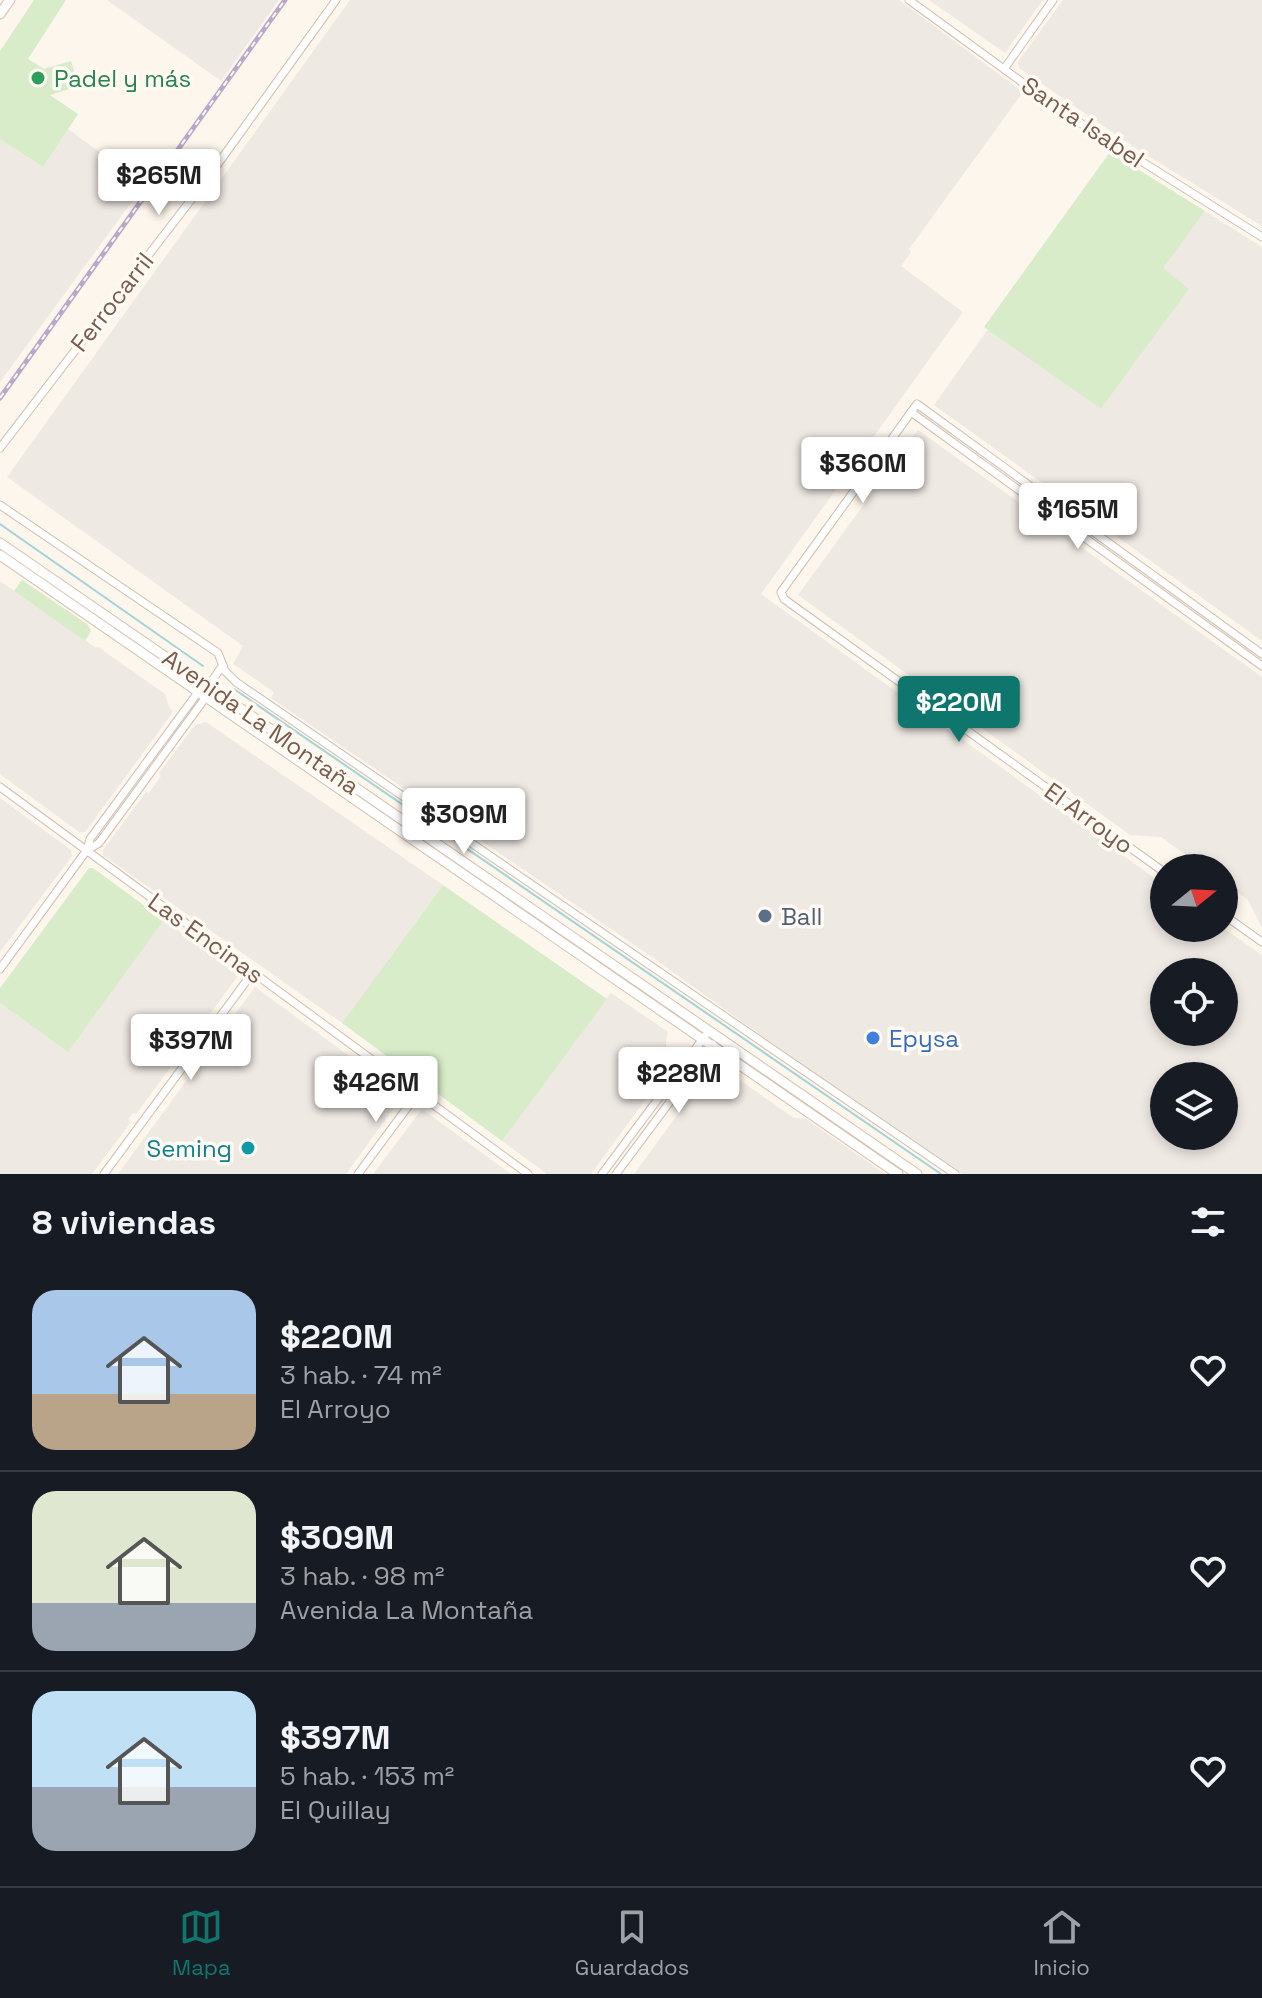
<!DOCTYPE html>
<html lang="es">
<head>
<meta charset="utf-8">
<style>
  body { margin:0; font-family:"Space Grotesk",sans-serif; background:#242831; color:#f1f3f6; height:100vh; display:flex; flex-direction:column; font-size:30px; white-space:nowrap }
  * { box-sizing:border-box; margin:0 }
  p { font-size:26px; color:#9ea1a6 }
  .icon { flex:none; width:44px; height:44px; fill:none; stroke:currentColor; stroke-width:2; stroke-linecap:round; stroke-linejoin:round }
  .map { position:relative; height:1174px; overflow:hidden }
  .details { display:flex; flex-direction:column; background:#171b24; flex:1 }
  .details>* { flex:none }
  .needle { width:52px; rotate:72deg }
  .buttons { position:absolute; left:1150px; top:854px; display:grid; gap:16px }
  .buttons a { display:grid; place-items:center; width:88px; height:88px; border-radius:50%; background:#171b24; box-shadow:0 4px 12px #0003; font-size:40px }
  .price { position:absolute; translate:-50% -68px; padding:0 18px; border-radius:8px; background:#fff; color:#222; font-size:26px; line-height:52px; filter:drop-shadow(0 2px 4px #0008) }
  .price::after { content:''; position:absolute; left:50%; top:48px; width:24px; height:18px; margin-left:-12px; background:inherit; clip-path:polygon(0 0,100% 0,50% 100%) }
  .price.selected { background:#0f766e; color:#fff }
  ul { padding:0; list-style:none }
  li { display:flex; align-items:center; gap:24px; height:200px; padding:0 32px }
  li+li { border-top:2px solid #363941 }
  li span { display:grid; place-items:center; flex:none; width:224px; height:160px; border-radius:24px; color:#555 }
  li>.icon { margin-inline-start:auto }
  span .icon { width:96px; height:96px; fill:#fffc; stroke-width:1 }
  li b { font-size:34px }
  h2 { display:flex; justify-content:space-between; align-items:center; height:96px; padding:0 32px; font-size:34px }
  .tabs { display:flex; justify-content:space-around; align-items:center; height:112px; border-top:2px solid #363941; background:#171b24; font-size:22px; color:#9ea1a6 }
  .tabs a { display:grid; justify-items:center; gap:4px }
  .tabs .selected { color:#0f766e }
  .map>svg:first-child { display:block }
  .industrial { fill:#efe9e4; fill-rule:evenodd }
  .green { fill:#d8ecc9 }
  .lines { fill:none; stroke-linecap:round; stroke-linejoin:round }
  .stream { stroke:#a5d3da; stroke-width:2 }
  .street-casing { stroke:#d1beb0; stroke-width:9 }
  .secondary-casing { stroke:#d6c0b0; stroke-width:11 }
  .street { stroke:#fff; stroke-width:7 }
  .secondary { stroke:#fff; stroke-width:9 }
  .rail-casing { stroke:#b9a8c9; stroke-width:5 }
  .rail { stroke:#fffaf3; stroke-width:2; stroke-dasharray:6; stroke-linecap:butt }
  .leisure-dot { fill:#2e9e5b; stroke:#fffaf3; stroke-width:3 }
  .service-dot { fill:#5c6f8a; stroke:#fffaf3; stroke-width:3 }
  .shop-dot { fill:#3f7fe0; stroke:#fffaf3; stroke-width:3 }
  .culture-dot { fill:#0f9aa8; stroke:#fffaf3; stroke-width:3 }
  .labels { text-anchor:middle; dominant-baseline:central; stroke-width:7; stroke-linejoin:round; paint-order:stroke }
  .leisure-label { font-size:24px; fill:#27864d; stroke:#fffaf3; text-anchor:start }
  .street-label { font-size:24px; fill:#7a5c4d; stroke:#fffaf3 }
  .service-label { font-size:24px; fill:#4e5e75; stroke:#fffaf3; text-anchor:start }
  .shop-label { font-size:24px; fill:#366cbe; stroke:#fffaf3; text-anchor:start }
  .culture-label { font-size:24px; fill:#0d838f; stroke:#fffaf3; text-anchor:end }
</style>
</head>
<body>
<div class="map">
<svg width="1262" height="1174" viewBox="0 0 1262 1174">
  <rect width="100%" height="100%" fill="#fdf6ec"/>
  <g class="industrial">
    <polygon points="107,0 279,0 221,81"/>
    <path d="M350,0H899L1023,92L909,249L911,252L901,266L963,312L761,594L1164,885V928H1223L1262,955V1174H962L869,1113L652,957L271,698L274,692L233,664L243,646L7,477ZM1164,972H1224V1032H1164ZM1164,1076H1224V1136H1164Z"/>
    <polygon points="929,0 1043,0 1005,53"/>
    <polygon points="1063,0 1262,0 1262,226 1137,149 1019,68 1018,62"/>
    <polygon points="68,129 144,185 0,382 0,139 43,167"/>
    <polygon points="1205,211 1262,247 1262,641 934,405 988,329 1101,409 1189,289 1162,268"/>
    <polygon points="918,430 1262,677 1262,928 1248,900 1224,883 1224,868 1204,868 1161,837 1130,835 798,595"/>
    <polygon points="0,581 96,648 98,647 165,694 169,707 173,712 85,832 79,832 0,774"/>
    <polygon points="206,722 443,885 342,1023 103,855 103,850 146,792 149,793 161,776 159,773 195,725"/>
    <polygon points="0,798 71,850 72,856 0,952"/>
    <polygon points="164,920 236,973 237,977 136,1114 133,1113 128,1119 131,1122 92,1174 0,1174 0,1003 68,1052"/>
    <polygon points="255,987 401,1094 401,1098 346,1174 118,1174"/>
    <polygon points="611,993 668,1032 666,1040 666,1049 673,1062 591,1174 547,1174 502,1141"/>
    <polygon points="728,1072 794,1118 806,1119 885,1174 634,1174 700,1084 708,1084 720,1080"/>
    <polygon points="422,1109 511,1174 373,1174"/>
  </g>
  <g class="green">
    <polygon points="34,0 66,0 28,59 44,69 71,61 79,86 50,95 78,114 43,167 0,139 0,51"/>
    <polygon points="1110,152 1205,211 1163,268 1189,289 1101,409 984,327"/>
    <polygon points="22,580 87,624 91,631 85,641 14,591"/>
    <polygon points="89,868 93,868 164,920 68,1052 0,1003 0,988"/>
    <polygon points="443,885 607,999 502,1141 342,1023"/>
  </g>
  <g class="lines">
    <g class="stream">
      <polyline points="0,524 203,666"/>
      <polyline points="234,689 941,1174"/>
    </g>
    <defs>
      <g id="street">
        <polyline points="909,0 1063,112 1262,237"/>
        <polyline points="1004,69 1053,0"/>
        <polyline points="911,412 1262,666"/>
        <polyline points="0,448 207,179 336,0"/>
        <polyline points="0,505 218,653 225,671 236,682 955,1174"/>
        <polyline points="0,787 528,1174"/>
        <polyline points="87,850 99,843 206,697 208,686 223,665"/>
        <polyline points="1164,872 784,599 781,592 917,404 1262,654"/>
        <polyline points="1224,915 1262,942"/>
        <polyline points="0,969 87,850 90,839 199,691"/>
        <polyline points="104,1174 253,972"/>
        <polyline points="358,1174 418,1093"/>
        <polyline points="602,1174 705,1036"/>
        <polyline points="616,1174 713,1044"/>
      </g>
      <g id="secondary">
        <polyline points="0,14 10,0"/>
        <polyline points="0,543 917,1174"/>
        <polyline points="0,555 898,1174"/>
      </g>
    </defs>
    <use href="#street" class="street-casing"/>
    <use href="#secondary" class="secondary-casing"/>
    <use href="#street" class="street"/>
    <use href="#secondary" class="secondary"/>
    <defs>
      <polyline id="rail" points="0,398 285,0"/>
    </defs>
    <use href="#rail" class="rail-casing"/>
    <use href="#rail" class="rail"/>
  </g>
  <circle class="leisure-dot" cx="38" cy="78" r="8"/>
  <circle class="service-dot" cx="765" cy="916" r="8"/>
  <circle class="shop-dot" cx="873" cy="1038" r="8"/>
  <circle class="culture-dot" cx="248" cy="1148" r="8"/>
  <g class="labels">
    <g class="leisure-label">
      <text x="54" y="78">Padel y más</text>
    </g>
    <g class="street-label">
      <text transform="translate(1083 122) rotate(34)">Santa Isabel</text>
      <text transform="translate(112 302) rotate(-52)">Ferrocarril</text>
      <text transform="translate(261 722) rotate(35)">Avenida La Montaña</text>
      <text transform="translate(1089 818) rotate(36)">El Arroyo</text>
      <text transform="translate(206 938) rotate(36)">Las Encinas</text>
    </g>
    <g class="service-label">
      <text x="781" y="916">Ball</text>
    </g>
    <g class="shop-label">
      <text x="889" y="1038">Epysa</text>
    </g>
    <g class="culture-label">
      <text x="232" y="1148">Seming</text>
    </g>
  </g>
</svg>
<div class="buttons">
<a><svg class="needle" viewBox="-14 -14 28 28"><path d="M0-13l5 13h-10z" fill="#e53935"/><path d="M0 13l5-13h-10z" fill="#9ea1a6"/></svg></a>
<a><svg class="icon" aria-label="locate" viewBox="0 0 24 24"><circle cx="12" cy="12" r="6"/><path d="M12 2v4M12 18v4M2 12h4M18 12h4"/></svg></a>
<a><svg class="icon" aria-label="layers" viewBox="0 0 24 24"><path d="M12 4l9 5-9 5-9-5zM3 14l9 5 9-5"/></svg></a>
</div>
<b class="price" style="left:159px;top:217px">$265M</b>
<b class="price" style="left:863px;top:505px">$360M</b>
<b class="price" style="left:1078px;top:551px">$165M</b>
<b class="price selected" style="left:959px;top:744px">$220M</b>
<b class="price" style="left:464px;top:856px">$309M</b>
<b class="price" style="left:191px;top:1082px">$397M</b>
<b class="price" style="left:679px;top:1115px">$228M</b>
<b class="price" style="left:376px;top:1124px">$426M</b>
</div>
<section class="details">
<h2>8 viviendas<svg class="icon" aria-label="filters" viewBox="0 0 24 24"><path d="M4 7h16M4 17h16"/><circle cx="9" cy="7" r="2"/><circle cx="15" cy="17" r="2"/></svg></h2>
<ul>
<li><span style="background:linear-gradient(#a9c7e8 65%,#b9a48a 0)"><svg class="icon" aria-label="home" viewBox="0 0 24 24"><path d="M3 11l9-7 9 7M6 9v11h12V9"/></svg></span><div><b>$220M</b><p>3 hab. · 74 m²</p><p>El Arroyo</p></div><svg class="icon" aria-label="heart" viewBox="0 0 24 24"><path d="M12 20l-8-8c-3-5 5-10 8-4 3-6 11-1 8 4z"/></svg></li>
<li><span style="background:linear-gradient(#dfe7d0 70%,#9aa5b1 0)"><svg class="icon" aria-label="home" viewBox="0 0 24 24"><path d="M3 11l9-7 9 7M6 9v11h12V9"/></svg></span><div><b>$309M</b><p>3 hab. · 98 m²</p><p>Avenida La Montaña</p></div><svg class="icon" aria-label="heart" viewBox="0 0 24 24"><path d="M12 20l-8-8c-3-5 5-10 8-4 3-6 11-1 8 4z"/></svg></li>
<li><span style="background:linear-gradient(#bfe0f5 60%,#9aa5b1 0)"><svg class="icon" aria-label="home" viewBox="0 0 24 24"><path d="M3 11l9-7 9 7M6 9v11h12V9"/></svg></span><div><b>$397M</b><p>5 hab. · 153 m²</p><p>El Quillay</p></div><svg class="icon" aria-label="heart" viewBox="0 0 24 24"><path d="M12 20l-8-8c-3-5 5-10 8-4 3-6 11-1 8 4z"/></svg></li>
</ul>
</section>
<nav class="tabs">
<a class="selected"><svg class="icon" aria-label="map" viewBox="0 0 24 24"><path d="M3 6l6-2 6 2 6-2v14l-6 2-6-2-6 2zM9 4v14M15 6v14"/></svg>Mapa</a>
<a><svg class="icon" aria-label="saved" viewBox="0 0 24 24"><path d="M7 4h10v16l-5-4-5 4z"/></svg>Guardados</a>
<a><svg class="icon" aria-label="home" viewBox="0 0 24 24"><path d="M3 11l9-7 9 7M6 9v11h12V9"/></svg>Inicio</a>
</nav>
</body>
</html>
